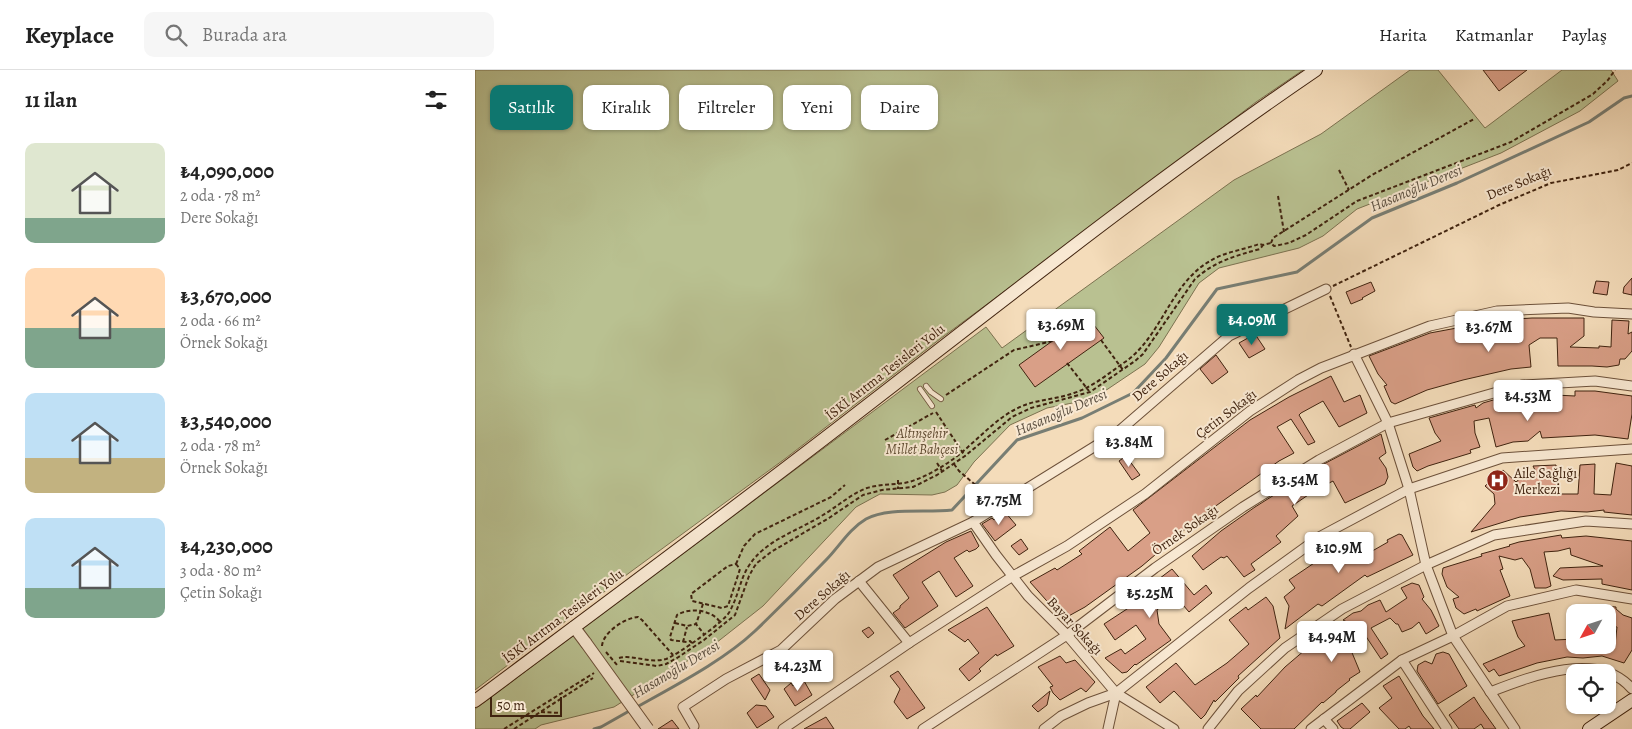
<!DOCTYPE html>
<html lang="tr">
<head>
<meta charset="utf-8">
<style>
  body { margin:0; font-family:Alegreya,serif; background:#f6f6f6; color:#222; height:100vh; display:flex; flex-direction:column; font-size:19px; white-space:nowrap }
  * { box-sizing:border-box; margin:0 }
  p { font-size:16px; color:#767676 }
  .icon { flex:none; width:28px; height:28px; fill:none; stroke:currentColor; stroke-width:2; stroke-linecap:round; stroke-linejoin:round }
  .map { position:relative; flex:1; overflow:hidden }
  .panel { display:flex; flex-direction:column; background:#fff; width:475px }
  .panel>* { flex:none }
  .banner { position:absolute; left:15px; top:15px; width:475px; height:45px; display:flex; gap:10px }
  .needle { width:32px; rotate:230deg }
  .controls { position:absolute; left:1091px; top:534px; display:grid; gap:10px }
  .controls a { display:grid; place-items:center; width:50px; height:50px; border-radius:10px; background:#fff; box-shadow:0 1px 4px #0004; font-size:25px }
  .scale { position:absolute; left:15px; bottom:12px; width:72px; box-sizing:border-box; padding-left:5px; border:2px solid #40230f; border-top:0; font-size:14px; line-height:18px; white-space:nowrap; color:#40230f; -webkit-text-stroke:4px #f8e8d2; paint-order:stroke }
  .price { position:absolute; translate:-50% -42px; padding:0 11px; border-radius:5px; background:#fff; color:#222; font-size:16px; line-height:32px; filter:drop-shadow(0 1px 2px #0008) }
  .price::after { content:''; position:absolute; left:50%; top:30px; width:15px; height:11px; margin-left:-8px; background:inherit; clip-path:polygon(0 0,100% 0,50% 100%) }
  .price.current { background:#0f766e; color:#fff }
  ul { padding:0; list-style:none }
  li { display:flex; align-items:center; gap:15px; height:125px; padding:0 25px }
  li span { display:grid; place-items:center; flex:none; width:140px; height:100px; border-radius:10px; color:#555 }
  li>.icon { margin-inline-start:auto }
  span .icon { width:60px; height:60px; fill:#fffc; stroke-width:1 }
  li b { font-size:21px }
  h2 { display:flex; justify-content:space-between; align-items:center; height:60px; padding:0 25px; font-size:21px }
  .pill { padding:0 18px; border-radius:10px; background:#fff; box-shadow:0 1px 4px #0004; font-size:18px; line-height:45px }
  .pill.current { background:#0f766e; color:#fff }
  header { display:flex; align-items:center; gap:30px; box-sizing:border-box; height:70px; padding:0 25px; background:#fff; border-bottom:1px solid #e0e0e0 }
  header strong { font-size:24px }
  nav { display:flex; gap:28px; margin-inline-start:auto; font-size:18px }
  .search { width:350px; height:45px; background:#f6f6f6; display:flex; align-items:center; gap:12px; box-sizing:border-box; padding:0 18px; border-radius:10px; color:#767676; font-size:19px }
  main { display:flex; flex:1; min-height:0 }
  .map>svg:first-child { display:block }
  .green { fill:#b9c191; stroke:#7c7250 }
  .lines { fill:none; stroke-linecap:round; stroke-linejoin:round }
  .stream { stroke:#787e74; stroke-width:3 }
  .building { fill:#d99f87; stroke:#40230f }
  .service-casing { stroke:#6d513a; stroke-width:6 }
  .minor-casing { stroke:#6d513a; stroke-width:11 }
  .tertiary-casing { stroke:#6d513a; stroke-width:13 }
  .secondary-casing { stroke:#40230f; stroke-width:14 }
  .path { stroke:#40230f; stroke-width:2; stroke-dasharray:4 2.5; stroke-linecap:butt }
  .service { stroke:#f8e8d2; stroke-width:4.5 }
  .minor { stroke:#f8e8d2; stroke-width:9 }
  .tertiary { stroke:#f8e8d2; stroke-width:11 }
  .secondary { stroke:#f8e8d2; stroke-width:12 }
  .tertiary-bridge-casing { stroke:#6d513a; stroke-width:13; stroke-linecap:butt }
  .tertiary-bridge { stroke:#f8e8d2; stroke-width:11 }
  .labels { text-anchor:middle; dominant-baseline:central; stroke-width:4; stroke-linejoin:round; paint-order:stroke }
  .street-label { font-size:14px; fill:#40230f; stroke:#f8e8d2 }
  .park-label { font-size:14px; font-style:italic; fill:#5e4a30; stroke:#f8e8d2 }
  .poi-label { font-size:14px; fill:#40230f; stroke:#f8e8d2; text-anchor:start }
  .water-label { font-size:15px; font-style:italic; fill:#5c5041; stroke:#f8e8d2 }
</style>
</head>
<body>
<header>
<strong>Keyplace</strong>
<div class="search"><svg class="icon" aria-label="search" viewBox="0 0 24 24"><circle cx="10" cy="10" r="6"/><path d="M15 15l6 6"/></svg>Burada ara</div>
<nav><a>Harita</a><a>Katmanlar</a><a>Paylaş</a></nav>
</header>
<main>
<section class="panel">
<h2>11 ilan<svg class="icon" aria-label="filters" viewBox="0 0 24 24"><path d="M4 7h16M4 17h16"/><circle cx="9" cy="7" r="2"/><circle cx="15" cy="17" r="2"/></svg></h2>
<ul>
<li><span style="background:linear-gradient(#dfe7d0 75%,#7fa58c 0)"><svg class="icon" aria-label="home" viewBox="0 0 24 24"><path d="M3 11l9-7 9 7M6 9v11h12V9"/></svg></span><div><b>₺4,090,000</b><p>2 oda · 78 m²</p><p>Dere Sokağı</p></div></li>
<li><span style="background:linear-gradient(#ffd9b3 60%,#7fa58c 0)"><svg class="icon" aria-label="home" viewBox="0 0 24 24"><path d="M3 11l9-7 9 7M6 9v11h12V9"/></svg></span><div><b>₺3,670,000</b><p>2 oda · 66 m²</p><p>Örnek Sokağı</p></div></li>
<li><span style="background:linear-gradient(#bfe0f5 65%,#c2b280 0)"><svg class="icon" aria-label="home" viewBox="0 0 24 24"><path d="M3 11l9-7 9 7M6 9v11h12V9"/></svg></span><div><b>₺3,540,000</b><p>2 oda · 78 m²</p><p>Örnek Sokağı</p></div></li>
<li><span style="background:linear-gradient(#bfe0f5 70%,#7fa58c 0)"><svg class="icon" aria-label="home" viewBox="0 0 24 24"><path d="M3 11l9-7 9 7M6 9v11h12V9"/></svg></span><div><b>₺4,230,000</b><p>3 oda · 80 m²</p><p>Çetin Sokağı</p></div></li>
</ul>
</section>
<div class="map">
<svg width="1157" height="659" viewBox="0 0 1157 659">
  <rect width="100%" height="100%" fill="#f4dcba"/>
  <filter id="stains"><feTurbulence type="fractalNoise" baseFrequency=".004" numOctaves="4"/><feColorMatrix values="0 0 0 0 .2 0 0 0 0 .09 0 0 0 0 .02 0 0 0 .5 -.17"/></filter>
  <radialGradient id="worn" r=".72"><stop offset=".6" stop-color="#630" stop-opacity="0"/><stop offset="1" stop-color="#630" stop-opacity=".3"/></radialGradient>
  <g class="green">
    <polygon points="0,0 828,0 781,32 638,141 465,269 311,388 154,503 0,620"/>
    <polygon points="935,0 963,0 1010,58 1087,0 1136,0 1143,11 1105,41 1026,83 882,139 848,166 824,178 744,198 724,213 684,277 670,294 618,329 572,338 535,355 499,392 482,415 470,422 457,425 405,424 381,437 288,536 241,573 139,637 66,655 60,659 0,659 0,639 511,257 527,278 759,110 846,64"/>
  </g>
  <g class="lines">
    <g class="stream">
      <path d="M162,637C201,615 248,591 280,561C304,538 328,514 351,490C364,477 374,459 391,449C413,437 451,443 477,440L542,370L607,348L658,323L691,288L742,219L822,202L897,148L982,113L1114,52L1149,28L1157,26"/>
      <polyline points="119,659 126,657 156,640"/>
    </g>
  </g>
  <g class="building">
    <polygon points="1008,0 1052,0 1024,21"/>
    <polygon points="1157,208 1157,225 1148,223 1149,217"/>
    <polygon points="1121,211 1134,212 1132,225 1118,223"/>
    <polygon points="896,212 900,221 887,228 888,229 876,234 871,222"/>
    <polygon points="612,246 629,268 560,317 544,295"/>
    <polygon points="1057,248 1109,248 1109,266 1095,277 1124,278 1124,276 1136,277 1137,250 1154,251 1153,264 1157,262 1157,281 1150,289 1145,289 1144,295 1132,297 1117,296 1083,296 1082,268 1065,268 1054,275 1056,297 1036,299 988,310 952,320 920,334 916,332 909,316 912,315 903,304 894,286 955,263 1014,252 1015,259 1026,250"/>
    <polygon points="780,264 790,279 774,288 764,273"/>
    <polygon points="741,285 753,302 737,314 725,299"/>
    <polygon points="856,306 869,332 885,325 892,343 864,357 848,331 826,343 824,345 840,372 833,375 816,349 802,357 819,383 804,391 721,450 667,496 610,537 590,548 587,548 555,512 580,498 582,500 607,484 604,481 635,457 653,481 675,463 658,440 775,350 814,327"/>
    <polygon points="1100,321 1120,321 1157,326 1157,344 1153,369 1120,365 1067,368 1065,361 1053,371 1038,372 1021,377 1014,348 999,351 1000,363 1005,377 995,380 996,383 953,396 942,401 938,397 934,384 966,371 960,363 954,348 1000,335 1001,338 1008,333 1032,326 1048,323 1049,327 1065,325 1071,328 1080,325 1100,326"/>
    <polygon points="906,364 911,383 904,388 911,398 913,407 910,414 870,433 858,411 839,421 817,436 823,446 801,466 806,472 776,494 780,500 769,507 752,486 749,488 746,487 728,500 717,486 746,461 780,437 847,395"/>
    <polygon points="651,386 665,405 657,410 644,391"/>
    <polygon points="1141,393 1157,396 1157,445 1129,442 1129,440 1112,442 1086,441 1045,447 996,462 1020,434 1019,424 1010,416 1028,400 1041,412 1052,403 1061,402 1058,396 1081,395 1083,424 1103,424 1105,395 1120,394 1119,424 1136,425"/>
    <polygon points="530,442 541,455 520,471 507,454 517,448 519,450"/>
    <polygon points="496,461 504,476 501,479 494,482 492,480 479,488 498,516 481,527 464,501 447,512 463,536 430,558 418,543 425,538 425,536 434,528 418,505 471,472"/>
    <polygon points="924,464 927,465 938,485 892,507 890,505 847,536 843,534 810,559 814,536 809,527 820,518 814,510 848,487 843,479 849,479 872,467 885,488 913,472 912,470"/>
    <polygon points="1086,465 1087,468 1111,466 1157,471 1157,520 1127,514 1127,509 1088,510 1078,506 1085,498 1128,496 1096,485 1095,478 1083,481 1069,482 1076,516 1071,518 1060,518 1055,499 1047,488 1040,490 1024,486 1028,499 1025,500 1035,526 1002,541 1001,539 989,544 981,538 978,529 984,527 972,517 967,504 968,498 1007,486 1006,484 1035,476 1034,475 1044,472"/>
    <polygon points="546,469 553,479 544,485 536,476"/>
    <polygon points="697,499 719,525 731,515 737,523 714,542 702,528 699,530 697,527 682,540 684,554 696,570 661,595 660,594 652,602 647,603 630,588 646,579 650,584 671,569 661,555 640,570 629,554 655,537 666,527 664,524"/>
    <polygon points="937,513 944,515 949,527 947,529 956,540 964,556 951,564 944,552 937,558 927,562 923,554 921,554 915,548 896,558 913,584 906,589 890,565 873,573 885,602 874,609 875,610 861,621 861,622 848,633 847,632 819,659 786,659 766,639 781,625 782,627 810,597 844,568 845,570 872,552 868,550 878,543 886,541 893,535 905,530 911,542 932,528 926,518"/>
    <polygon points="791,527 798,536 805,568 763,606 764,608 740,632 739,630 730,645 726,649 699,621 685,633 671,617 701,593 720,615 752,593 774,574 754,550 771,537 773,540"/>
    <polygon points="1116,535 1141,537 1141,539 1148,545 1157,548 1157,580 1149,593 1127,586 1108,588 1092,587 1062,593 1024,606 1019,599 1014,602 1008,594 1050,576 1043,567 1037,551 1074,543 1080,570 1100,569 1100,575 1140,575 1142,557 1132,555 1132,542 1116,542"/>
    <polygon points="512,537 539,576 522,586 521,584 504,599 506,601 494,611 484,599 504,583 493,569 490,572 473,560"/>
    <polygon points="394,557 399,563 393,568 387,561"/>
    <polygon points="968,582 974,584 992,616 963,634 942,601 943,595 950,591 957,594 961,584"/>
    <polygon points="585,586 591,593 600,590 620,612 611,622 606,618 585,630 578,623 575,617 578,616 563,597"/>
    <polygon points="423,601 450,638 432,649 419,632 425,619 415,606"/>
    <polygon points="284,604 295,620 290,630 276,609"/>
    <polygon points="924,606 948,646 959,659 936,659 934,656 930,659 924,659 904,638 917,628 908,616"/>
    <polygon points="328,609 337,625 320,636 309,619 316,613 318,616"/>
    <polygon points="575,621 572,635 563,642 557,636"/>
    <polygon points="999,627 1006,638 1021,659 1009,659 1006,654 999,659 984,659 974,645"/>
    <polygon points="887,633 895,642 875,659 869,659 866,657 862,651"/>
    <polygon points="281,635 291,636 299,647 282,658 272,643"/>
    <polygon points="351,647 359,659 329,659"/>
    <polygon points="197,650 204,659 183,659"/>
  </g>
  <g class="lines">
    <defs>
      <g id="service">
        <polyline points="451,316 456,322 466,329"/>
        <polyline points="445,319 457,336"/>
      </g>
      <g id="minor">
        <polyline points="879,284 913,353 934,419 951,495 978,566 1040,659"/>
        <polyline points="498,452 521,485 553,526 592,565 641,623 699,659"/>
        <polyline points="384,511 434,573"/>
        <polyline points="927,590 972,659"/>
        <path d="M1015,622C1054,607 1124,579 1157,619"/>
        <polyline points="849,649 858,659"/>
        <polyline points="219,656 208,637 251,609 306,580 360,529 403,497 498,452 643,362 754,266 851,219"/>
        <polyline points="308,659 434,573 538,506 592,476 670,424 775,341 823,310 846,298 955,256 1022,241 1093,238 1119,242 1157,244"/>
        <polyline points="448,659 592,565 680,498 768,437 844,390 913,353 1047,315 1120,311 1157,316"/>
        <polyline points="569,659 586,646 613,633 641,623 774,518 846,466 934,419 1027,388 1157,379"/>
        <polyline points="633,659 641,623"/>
        <polyline points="733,659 763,621 810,578 867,539 951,495 1019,465 1111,451 1157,454"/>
        <polyline points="836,659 927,590 978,566 1032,536 1101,520 1157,529"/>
      </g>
      <polyline id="tertiary" points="99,557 111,573"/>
      <g id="secondary">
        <path d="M0,631C126,537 252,444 376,348C529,230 681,109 841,0"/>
        <polyline points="1114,659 1157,630"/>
      </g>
    </defs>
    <use href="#service" class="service-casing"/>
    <use href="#minor" class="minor-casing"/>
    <use href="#tertiary" class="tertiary-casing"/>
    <use href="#secondary" class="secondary-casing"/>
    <g class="path">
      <polyline points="864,100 874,120"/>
      <polyline points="803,126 809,162"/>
      <polyline points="796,173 798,168 897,105 999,49"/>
      <polyline points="858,216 1024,135 1076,113 1143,100 1157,93"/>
      <polyline points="855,226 876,277"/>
      <polyline points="626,270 648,300"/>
      <polyline points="592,293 614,321"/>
      <polyline points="471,325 539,280 578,271 605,240"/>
      <polyline points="461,342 490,386"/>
      <polyline points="410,370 458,343"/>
      <polyline points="462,393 467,401"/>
      <polyline points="479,394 484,401 517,429"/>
      <polyline points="423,410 423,419"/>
      <polygon points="261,494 265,499 253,536 247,538 217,531 216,524 253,496"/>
      <polyline points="261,494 269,476 280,464 356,427 370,415"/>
      <polyline points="228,534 221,554 229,564"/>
      <polyline points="200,553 212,556 221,554"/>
      <polyline points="208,572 212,557"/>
      <path d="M217,573L215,571L212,572L196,570L195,567L202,545C215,537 237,540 245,552"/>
      <path d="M127,576C128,562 150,548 163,547L167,550L198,585"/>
      <polyline points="131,582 142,595"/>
      <path d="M144,588C158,584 173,594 191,589C202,585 251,551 255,541C268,516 264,500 289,479C306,465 329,457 348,445C363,436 376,424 392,418C408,413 425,416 440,410C459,403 479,390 494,376C509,363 523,348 541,339C559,329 580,330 599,323C618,317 634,303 650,292C687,266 695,214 735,191C749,182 768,180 784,174L788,175L796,173L799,176L814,173L831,165L882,131L1036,72L1118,24L1133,10L1140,0"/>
      <path d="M145,591L182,596L191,594L202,588L229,570L260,545L274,506L279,497L282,493L296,482L354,448L388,425L407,420L438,417L462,405L490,386L537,347L556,338L615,322L660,291L668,284L720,209C740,191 760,186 785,179L788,175"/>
      <polyline points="66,642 86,643"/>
      <polyline points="29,659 119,603"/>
      <polyline points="39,659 118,608"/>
    </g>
    <use href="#service" class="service"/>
    <use href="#minor" class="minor"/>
    <use href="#tertiary" class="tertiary"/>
    <use href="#secondary" class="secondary"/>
    <defs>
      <polyline id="tertiary-bridge" points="111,573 173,659"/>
    </defs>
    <use href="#tertiary-bridge" class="tertiary-bridge-casing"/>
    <use href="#tertiary-bridge" class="tertiary-bridge"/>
  </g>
  <defs>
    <symbol id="hospital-disc" viewBox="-11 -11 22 22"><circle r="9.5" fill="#8f2418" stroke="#f8e8d2"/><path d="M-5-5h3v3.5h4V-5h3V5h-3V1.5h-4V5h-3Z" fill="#fff"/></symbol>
  </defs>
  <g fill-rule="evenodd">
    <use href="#hospital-disc" x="1010" y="398" width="25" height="25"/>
  </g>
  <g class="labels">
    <g class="street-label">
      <text transform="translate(1044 113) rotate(-22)">Dere Sokağı</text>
      <text transform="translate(410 302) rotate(-38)">İSKİ Arıtma Tesisleri Yolu</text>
      <text transform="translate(685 306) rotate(-41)">Dere Sokağı</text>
      <text transform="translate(751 344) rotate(-37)">Çetin Sokağı</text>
      <text transform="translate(710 460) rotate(-35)">Örnek Sokağı</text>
      <text transform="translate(347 525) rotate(-41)">Dere Sokağı</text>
      <text transform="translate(88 546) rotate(-37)">İSKİ Arıtma Tesisleri Yolu</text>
      <text transform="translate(600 556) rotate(47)">Bayar Sokağı</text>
    </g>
    <g class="park-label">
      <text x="447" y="363">Altınşehir<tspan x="447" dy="16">Millet Bahçesi</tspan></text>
    </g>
    <g class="poi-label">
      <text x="1039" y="403">Aile Sağlığı<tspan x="1039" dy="16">Merkezi</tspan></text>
    </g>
    <g class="water-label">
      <text transform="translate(941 118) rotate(-23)">Hasanoğlu Deresi</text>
      <text transform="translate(586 342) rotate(-23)">Hasanoğlu Deresi</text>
      <text transform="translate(201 599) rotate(-31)">Hasanoğlu Deresi</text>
    </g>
  </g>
  <rect width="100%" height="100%" filter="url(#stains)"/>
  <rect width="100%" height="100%" fill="url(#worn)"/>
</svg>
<div class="controls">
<a><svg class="needle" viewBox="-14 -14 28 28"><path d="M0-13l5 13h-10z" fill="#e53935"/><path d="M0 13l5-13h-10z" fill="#767676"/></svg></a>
<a><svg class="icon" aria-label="locate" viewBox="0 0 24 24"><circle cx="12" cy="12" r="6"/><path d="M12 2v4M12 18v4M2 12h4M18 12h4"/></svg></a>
</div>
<div class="scale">50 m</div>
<b class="price current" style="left:777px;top:276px">₺4.09M</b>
<b class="price" style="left:586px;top:281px">₺3.69M</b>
<b class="price" style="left:1014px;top:283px">₺3.67M</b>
<b class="price" style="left:1053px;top:352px">₺4.53M</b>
<b class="price" style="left:654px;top:398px">₺3.84M</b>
<b class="price" style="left:820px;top:436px">₺3.54M</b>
<b class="price" style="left:524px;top:456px">₺7.75M</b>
<b class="price" style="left:864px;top:504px">₺10.9M</b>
<b class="price" style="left:675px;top:549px">₺5.25M</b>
<b class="price" style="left:857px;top:593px">₺4.94M</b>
<b class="price" style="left:323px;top:622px">₺4.23M</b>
<div class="banner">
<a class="pill current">Satılık</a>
<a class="pill">Kiralık</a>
<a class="pill">Filtreler</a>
<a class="pill">Yeni</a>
<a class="pill">Daire</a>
</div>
</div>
</main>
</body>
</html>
